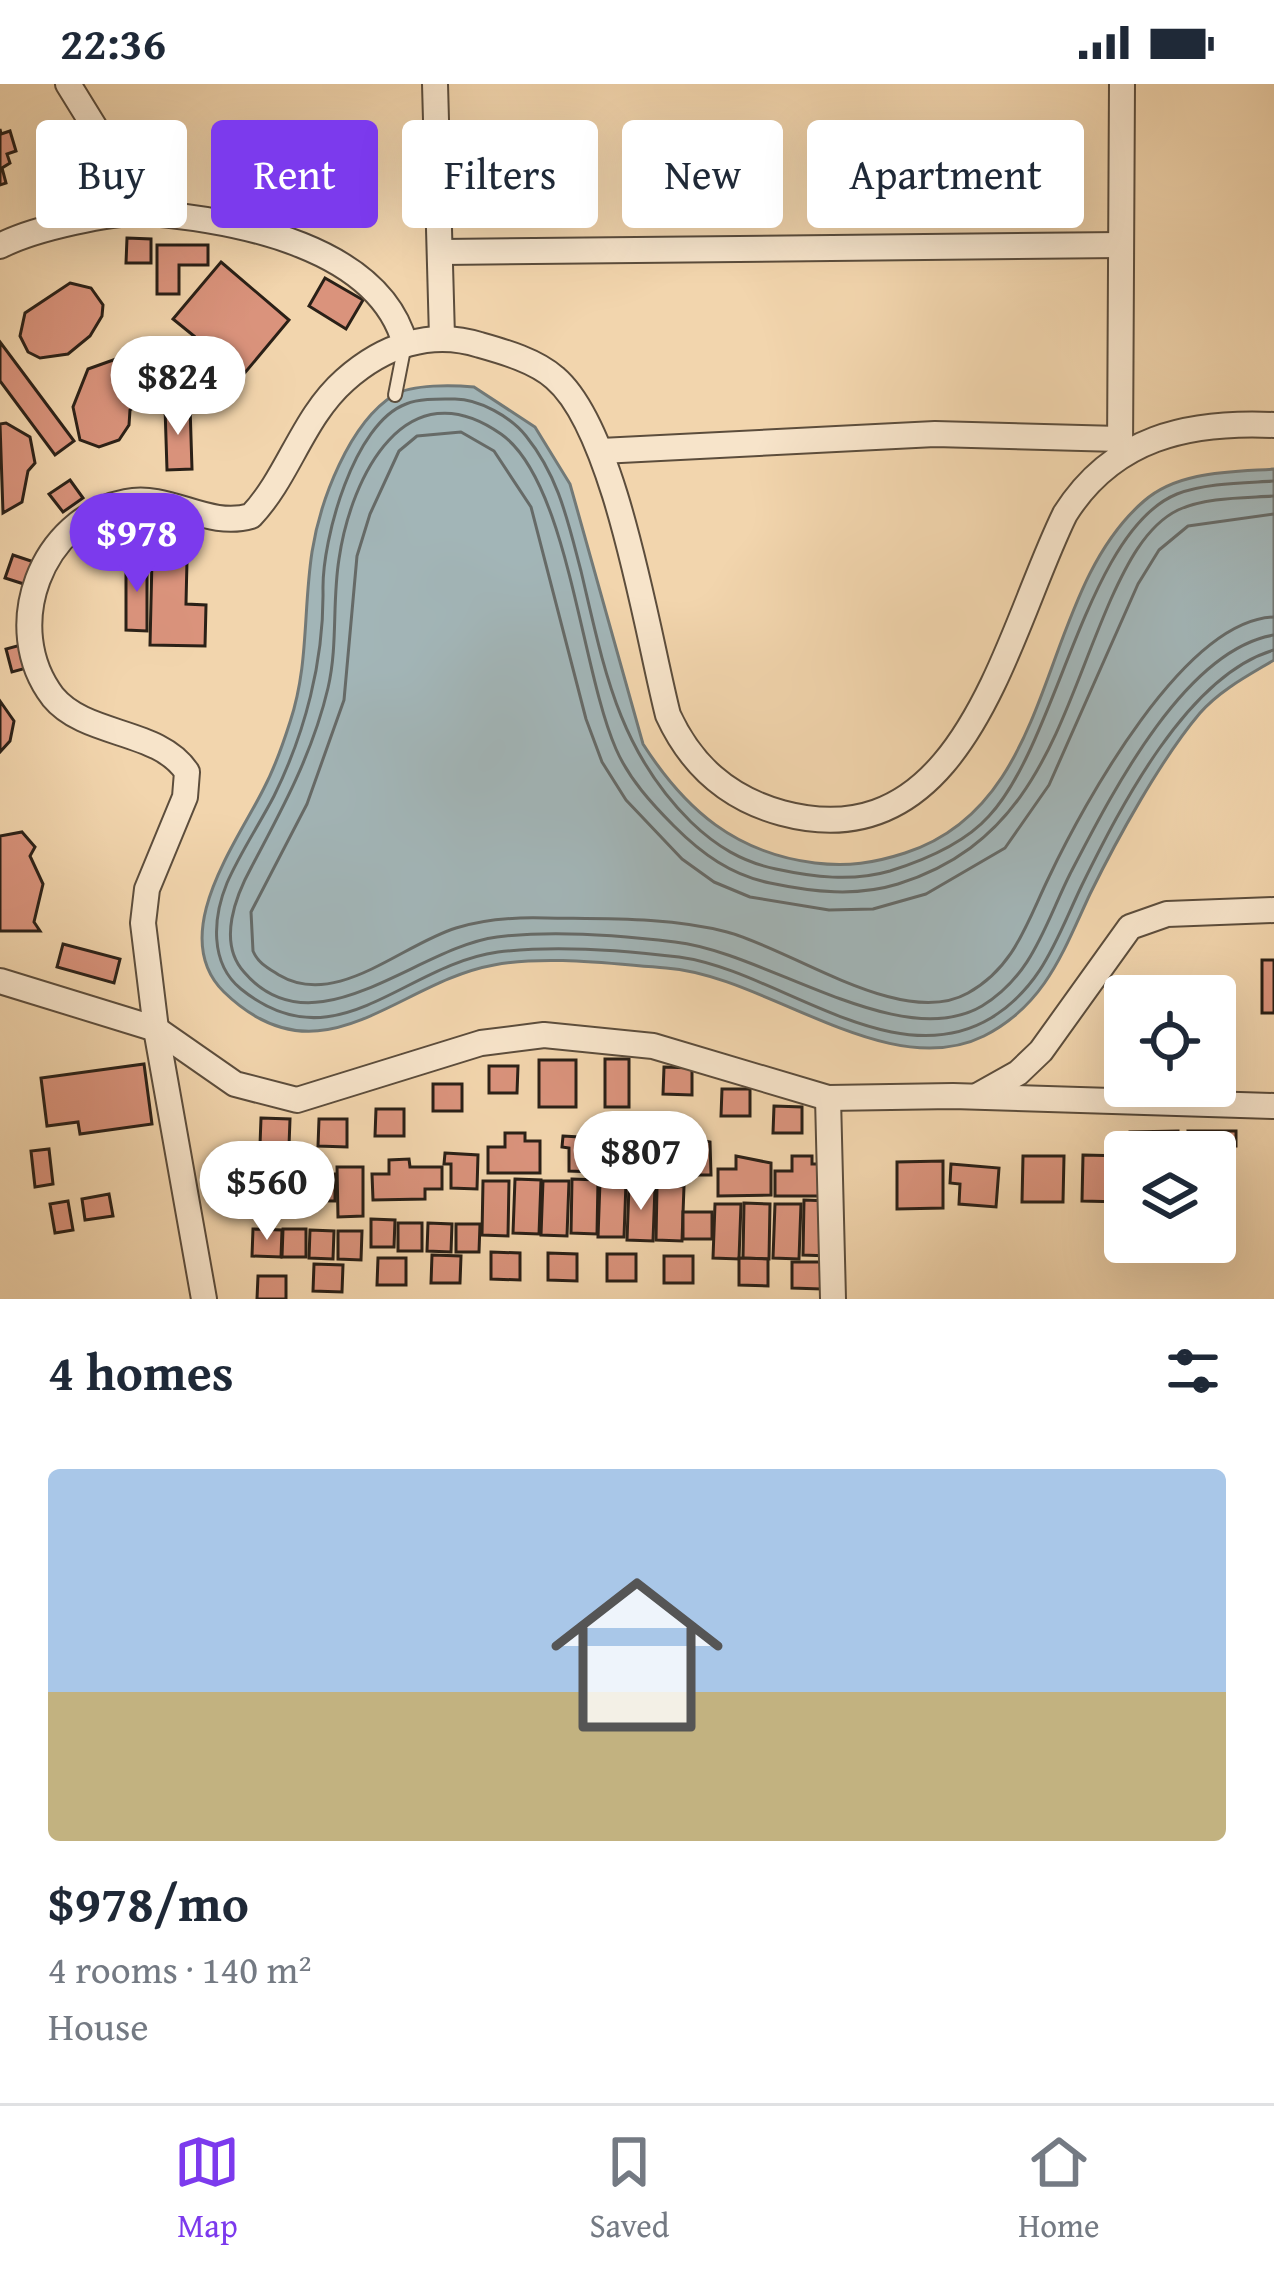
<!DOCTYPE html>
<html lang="en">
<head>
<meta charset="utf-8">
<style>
  body { margin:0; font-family:"Gentium Book Plus",serif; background:#f2f2f3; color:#1f2937; height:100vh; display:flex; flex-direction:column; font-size:45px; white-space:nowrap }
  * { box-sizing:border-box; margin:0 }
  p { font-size:39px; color:#747a83 }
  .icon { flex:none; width:66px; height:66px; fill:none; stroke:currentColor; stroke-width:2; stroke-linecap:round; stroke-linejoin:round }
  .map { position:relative; height:1215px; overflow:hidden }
  .panel { display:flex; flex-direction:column; background:#fff; flex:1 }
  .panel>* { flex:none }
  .hud { position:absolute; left:36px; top:36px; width:1203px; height:108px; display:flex; gap:24px }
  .buttons { position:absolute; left:1104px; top:891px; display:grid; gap:24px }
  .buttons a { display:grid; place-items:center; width:132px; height:132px; border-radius:12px; background:#fff; box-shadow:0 12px 48px #0002; font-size:60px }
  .price { position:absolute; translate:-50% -102px; padding:0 27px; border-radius:42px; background:#fff; color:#222; font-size:39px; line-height:78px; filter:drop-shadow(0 3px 6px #0008) }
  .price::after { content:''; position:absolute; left:50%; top:72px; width:36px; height:27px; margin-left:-18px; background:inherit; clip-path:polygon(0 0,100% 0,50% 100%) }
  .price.selected { background:#7c3aed; color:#fff }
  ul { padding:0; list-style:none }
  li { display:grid; align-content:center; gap:24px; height:636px; padding:0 48px }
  li span { display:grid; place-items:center; height:372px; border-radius:12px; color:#555 }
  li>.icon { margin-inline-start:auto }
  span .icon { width:216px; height:216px; fill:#fffc; stroke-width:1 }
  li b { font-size:51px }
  h2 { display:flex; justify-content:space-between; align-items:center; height:144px; padding:0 48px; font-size:51px }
  .chip { padding:0 42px; border-radius:12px; background:#fff; box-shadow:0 12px 48px #0002; font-size:42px; line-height:108px }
  .chip.selected { background:#7c3aed; color:#fff }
  .status { display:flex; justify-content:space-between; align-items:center; height:84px; padding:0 60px; background:#fff; direction:ltr }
  .status svg { height:33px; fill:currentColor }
  .dock { display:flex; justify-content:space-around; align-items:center; height:168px; border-top:3px solid #e0e1e3; background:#fff; font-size:33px; color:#747a83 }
  .dock a { display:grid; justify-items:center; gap:6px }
  .dock .selected { color:#7c3aed }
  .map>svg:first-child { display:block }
  .water { fill:#a2b5b7; stroke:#727977; stroke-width:3 }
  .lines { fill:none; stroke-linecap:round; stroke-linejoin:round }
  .shore { stroke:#666a67; stroke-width:3 }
  .building { fill:#da937c; stroke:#2a2017; stroke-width:3 }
  .lane-casing { stroke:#5c4d3c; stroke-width:16 }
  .street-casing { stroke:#5c4d3c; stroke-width:28 }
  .lane { stroke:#f7e4ca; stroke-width:12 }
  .street { stroke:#f7e4ca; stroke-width:24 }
</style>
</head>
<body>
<div class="status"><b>22:36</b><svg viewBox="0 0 49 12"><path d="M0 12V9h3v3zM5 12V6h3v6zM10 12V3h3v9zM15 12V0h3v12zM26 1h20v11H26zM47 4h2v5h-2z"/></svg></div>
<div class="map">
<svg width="1274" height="1215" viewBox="0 0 1274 1215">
  <rect width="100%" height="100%" fill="#f2d5ad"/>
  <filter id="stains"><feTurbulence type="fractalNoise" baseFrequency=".00167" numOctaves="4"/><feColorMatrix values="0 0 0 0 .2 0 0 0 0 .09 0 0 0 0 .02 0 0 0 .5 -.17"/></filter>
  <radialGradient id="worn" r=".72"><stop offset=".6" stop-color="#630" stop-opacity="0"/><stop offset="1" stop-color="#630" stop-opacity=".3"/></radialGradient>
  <path class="water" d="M474,303L535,343L570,400L643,660C686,727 736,769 815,779C848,783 874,779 905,769C1061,719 1035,511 1144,417C1178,387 1230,388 1274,385V576C1249,591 1220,606 1200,629C1161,675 1117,755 1090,810C1063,868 1045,921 984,952C887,1000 766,891 666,884C611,880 548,871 494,881C397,898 322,1003 224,908C166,851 238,757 264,704C275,683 283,660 290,638C309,581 303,527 312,468C320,417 349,339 394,311C413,300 453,301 474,303Z"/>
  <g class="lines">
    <g class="shore">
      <path d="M1274,397C1243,399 1206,399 1177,410C1086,447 1058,658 989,732C964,760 925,776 890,787C852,798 813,793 776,785C742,778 716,762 691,738C618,666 604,584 581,487C568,438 559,393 526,352C511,333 479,315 455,315C441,315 420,314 406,320C354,339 322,455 323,506C324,577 305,649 274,712C259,741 240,769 227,799C213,833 209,879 241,905C336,982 403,881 498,868C555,861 622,866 679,873C777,886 893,993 991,934C1043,902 1057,853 1082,801C1120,724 1187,591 1274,566"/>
      <path d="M1274,412C1244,414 1206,413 1178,426C1145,442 1125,484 1111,515C1058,636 1038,756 898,800C856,813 813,808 770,799C731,791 702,770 674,742C652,720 629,695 616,665C581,586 568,397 501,350C406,283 351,392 339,475C332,518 338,561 328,604C313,668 283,724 252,782C236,811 217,858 244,888C314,970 417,863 497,853C553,846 618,851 675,858C766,868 900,970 982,922C1033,891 1045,840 1070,790C1109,715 1183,566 1274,551"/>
      <path d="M1274,430L1188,442L1159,466L1138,500L1049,701L1005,764L926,810L873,825L829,826L750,813L714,798L682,775L626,716L602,678L586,635L531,423L494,367L461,348L417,352L399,367L370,430L357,472L344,616L307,720L251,828L253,867C258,879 268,884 279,891C336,925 401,861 456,844C485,835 515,833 546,834C605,835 669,833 727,848C792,865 903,946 968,909C1015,883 1027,838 1049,793C1084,719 1184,536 1274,533"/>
    </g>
  </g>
  <g class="building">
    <polygon points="0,45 1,50 10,47 16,67 7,70 10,79 2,84 6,99 0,101"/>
    <polygon points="127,154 151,155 151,179 126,179"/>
    <polygon points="157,161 208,161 208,181 179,181 179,210 157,210"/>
    <polygon points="221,178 289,236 233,303 185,263 194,252 173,235"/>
    <polygon points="325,194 363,216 346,245 309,222"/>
    <polygon points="70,199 91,204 103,221 102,232 90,252 68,270 40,274 28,268 20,252 25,229"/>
    <polygon points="0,258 74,357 55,371 0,297"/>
    <polygon points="116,275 137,293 138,320 130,326 129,341 119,356 99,363 80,356 73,323 88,285"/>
    <polygon points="190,322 192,385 167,386 165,323"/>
    <polygon points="6,339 30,353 35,379 28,387 22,418 3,429 0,340"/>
    <polygon points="70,396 83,414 63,428 49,410"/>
    <polygon points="13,471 34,478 27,501 5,494"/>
    <polygon points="152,475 187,476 186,520 206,521 205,562 150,561"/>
    <polygon points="126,476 147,476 147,547 126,546"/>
    <polygon points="28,559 34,582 12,588 6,565"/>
    <polygon points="0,617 14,637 10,657 0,668"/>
    <polygon points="22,748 35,763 30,772 43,800 34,838 40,847 0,847 0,752"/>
    <polygon points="63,860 120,875 114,899 57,883"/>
    <rect x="1262" y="876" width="12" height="53"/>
    <rect x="605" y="975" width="24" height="48"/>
    <rect x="539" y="976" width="37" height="47"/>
    <polygon points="144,980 152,1040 80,1050 78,1038 47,1042 41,994"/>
    <polygon points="489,982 518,982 517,1009 489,1009"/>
    <polygon points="664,983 692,984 692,1011 663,1010"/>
    <rect x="433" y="1000" width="29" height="27"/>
    <polygon points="722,1005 750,1005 750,1032 721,1032"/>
    <polygon points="774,1022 802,1023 802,1049 773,1049"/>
    <polygon points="376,1025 404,1025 404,1052 375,1052"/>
    <polygon points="261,1034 290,1035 289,1062 260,1061"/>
    <polygon points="319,1035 347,1035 347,1063 318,1062"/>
    <polygon points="1178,1047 1178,1063 1130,1063 1130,1048"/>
    <polygon points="1188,1047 1236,1047 1236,1062 1189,1063"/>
    <polygon points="505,1049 525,1049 525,1057 540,1057 540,1089 488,1089 488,1063 505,1063"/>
    <polygon points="675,1051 710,1058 711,1091 658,1091 658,1065 675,1065"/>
    <polygon points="563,1052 596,1054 595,1088 569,1087 569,1064 562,1063"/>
    <polygon points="620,1053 640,1053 640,1061 656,1061 656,1093 604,1093 603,1067 620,1067"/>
    <polygon points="49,1065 53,1100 35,1103 31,1067"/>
    <polygon points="445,1069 478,1071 477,1105 451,1104 451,1080 444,1080"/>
    <polygon points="1083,1071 1125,1072 1124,1118 1082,1117"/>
    <polygon points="736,1072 771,1079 771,1111 718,1112 718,1085 736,1085"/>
    <polygon points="792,1072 812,1072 812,1080 828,1080 828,1112 775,1112 775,1087 792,1087"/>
    <polygon points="1023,1072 1064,1072 1063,1118 1022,1118"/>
    <polygon points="409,1075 410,1083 442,1083 442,1105 425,1105 425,1115 373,1116 372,1090 389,1090 389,1076"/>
    <polygon points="276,1076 295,1076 295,1084 311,1084 311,1090 335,1090 335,1117 253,1116 253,1089 276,1090"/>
    <polygon points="943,1077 943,1124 897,1125 897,1078"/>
    <polygon points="951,1080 999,1084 996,1123 959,1120 960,1100 950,1099"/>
    <polygon points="337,1083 363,1083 363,1132 338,1133"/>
    <polygon points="515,1095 541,1096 539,1150 513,1149"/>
    <polygon points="572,1095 598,1096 597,1150 571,1149"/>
    <polygon points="483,1097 509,1097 508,1152 482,1151"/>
    <polygon points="543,1097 569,1097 567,1152 541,1151"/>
    <polygon points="600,1098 626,1099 624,1153 598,1153"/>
    <polygon points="629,1102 655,1102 653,1157 627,1156"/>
    <polygon points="657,1102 684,1102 682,1157 656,1156"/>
    <polygon points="109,1110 113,1132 85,1136 82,1115"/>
    <polygon points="804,1116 830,1117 829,1172 803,1171"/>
    <polygon points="68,1117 73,1146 55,1149 50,1120"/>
    <polygon points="744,1119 770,1120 769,1175 743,1174"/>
    <polygon points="715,1120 741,1120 739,1175 713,1174"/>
    <polygon points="775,1120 801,1120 799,1175 773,1174"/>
    <rect x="683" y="1128" width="29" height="27"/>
    <polygon points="371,1135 395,1136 394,1163 371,1163"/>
    <rect x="398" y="1139" width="24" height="28"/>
    <polygon points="428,1139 452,1140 451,1168 427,1167"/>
    <polygon points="456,1140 480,1140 479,1168 456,1168"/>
    <polygon points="253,1145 282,1146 281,1173 252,1172"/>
    <polygon points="283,1145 306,1145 306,1173 282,1173"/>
    <polygon points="310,1146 334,1147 333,1175 309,1174"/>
    <polygon points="338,1147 362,1147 361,1176 338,1175"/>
    <polygon points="491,1168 520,1169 520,1196 491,1195"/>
    <polygon points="548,1169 577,1170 577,1197 548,1196"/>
    <rect x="607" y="1170" width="29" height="27"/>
    <polygon points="432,1171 461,1172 460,1199 431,1199"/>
    <rect x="664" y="1172" width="29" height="27"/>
    <polygon points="378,1174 406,1174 406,1201 377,1201"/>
    <polygon points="739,1174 768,1175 768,1202 739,1201"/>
    <polygon points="792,1178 821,1178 821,1205 792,1204"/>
    <polygon points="314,1180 343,1181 342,1208 313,1207"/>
    <polygon points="258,1192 286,1192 286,1215 257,1215"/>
  </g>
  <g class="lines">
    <defs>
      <polyline id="lane" points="395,311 405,260"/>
      <g id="street">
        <polyline points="68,0 147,128"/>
        <polyline points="435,0 442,253"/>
        <path d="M0,162C32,145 115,126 151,129C239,137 379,163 405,260"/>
        <polyline points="442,168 1121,161"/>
        <polyline points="601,367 935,350 1119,355"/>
        <polyline points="1120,368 1122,0"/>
        <polyline points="0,897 156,945 235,1000 297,1016 481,959 544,951 653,962 828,1014 953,1012 1274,1022"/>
        <polyline points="977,1012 1018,989 1041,967 1130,843 1167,830 1274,826"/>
        <polyline points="828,1014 833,1215"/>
        <path d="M204,1215L156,945L143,839L147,805L185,713L187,688C159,645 86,653 53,613C0,544 41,434 126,418C170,409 207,445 251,432C289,392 302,334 345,296C383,262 431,245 480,261C505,268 536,277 555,294C616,346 647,549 668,631C691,681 727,714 782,729C964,778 1005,552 1065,430C1113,354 1187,337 1274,341"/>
      </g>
    </defs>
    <use href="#lane" class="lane-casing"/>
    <use href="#street" class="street-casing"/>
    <use href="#lane" class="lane"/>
    <use href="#street" class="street"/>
  </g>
  <rect width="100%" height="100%" filter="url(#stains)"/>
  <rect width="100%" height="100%" fill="url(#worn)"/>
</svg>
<div class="buttons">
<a><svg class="icon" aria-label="locate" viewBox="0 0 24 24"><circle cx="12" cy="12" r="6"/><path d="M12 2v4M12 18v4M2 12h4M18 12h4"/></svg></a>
<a><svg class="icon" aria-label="layers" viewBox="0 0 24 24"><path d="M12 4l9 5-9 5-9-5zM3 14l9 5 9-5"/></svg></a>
</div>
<b class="price" style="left:178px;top:354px">$824</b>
<b class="price selected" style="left:137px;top:511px">$978</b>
<b class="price" style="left:641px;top:1129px">$807</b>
<b class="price" style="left:267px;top:1159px">$560</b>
<div class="hud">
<a class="chip">Buy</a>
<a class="chip selected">Rent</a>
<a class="chip">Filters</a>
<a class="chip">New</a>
<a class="chip">Apartment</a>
</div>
</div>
<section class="panel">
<h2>4 homes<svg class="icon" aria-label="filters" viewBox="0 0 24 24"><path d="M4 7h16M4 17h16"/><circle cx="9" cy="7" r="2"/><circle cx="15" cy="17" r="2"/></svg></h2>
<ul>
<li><span style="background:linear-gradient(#a9c7e8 60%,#c2b280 0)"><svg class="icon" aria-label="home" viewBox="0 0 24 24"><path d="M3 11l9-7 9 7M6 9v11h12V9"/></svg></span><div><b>$978/mo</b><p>4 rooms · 140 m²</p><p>House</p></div></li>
</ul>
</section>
<nav class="dock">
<a class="selected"><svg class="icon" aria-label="map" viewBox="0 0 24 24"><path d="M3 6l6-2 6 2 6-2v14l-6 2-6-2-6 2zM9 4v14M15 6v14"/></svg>Map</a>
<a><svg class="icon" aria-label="saved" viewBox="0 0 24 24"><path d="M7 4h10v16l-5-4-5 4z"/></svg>Saved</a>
<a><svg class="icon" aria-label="home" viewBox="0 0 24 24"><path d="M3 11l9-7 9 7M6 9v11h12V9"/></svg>Home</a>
</nav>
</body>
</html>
